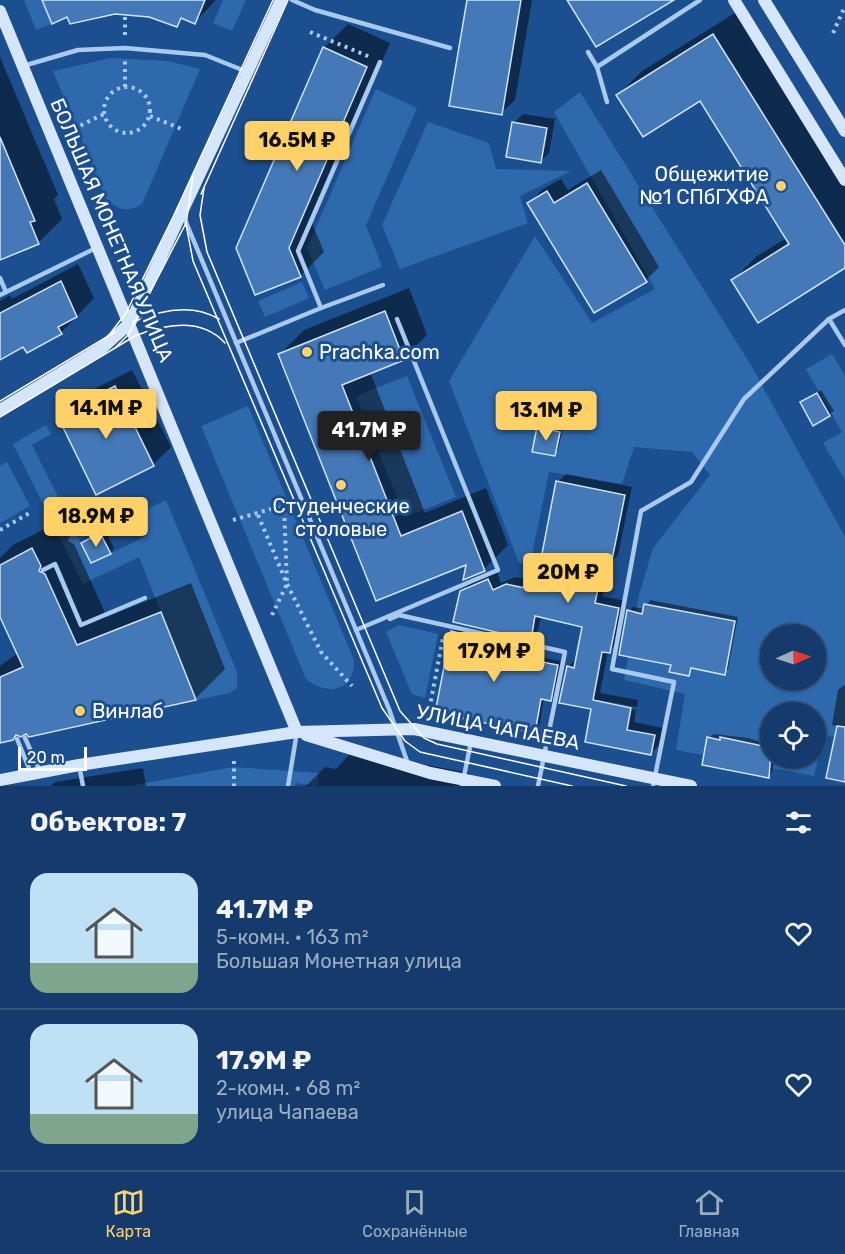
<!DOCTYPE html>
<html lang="ru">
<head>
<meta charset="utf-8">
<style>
  body { margin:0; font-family:Rubik,sans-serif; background:#1d4271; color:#f1f3f6; height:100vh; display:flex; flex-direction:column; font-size:22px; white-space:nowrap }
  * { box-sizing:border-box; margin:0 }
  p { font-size:20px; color:#9dadc1 }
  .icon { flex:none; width:33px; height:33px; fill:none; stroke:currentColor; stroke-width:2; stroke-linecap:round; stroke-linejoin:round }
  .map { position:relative; height:786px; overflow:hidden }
  .drawer { display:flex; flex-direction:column; background:#143b6b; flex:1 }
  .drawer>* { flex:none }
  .needle { width:39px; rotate:87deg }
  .buttons { position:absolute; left:760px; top:624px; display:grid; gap:12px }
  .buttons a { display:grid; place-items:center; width:66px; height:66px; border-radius:50%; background:#143b6b; box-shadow:0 2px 4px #0004,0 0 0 2px #33557e; font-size:30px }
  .scale { position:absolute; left:18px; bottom:15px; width:69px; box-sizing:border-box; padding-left:6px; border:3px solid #fff; border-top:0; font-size:16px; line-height:21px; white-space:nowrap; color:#fff; -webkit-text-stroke:4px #1b4f8f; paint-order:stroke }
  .price { position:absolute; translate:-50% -51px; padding:0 14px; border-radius:6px; background:#ffd166; color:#111; font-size:20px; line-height:39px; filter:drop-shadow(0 2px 3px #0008) }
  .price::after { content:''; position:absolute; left:50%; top:36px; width:18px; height:14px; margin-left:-9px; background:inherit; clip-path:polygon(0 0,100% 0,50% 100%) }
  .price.on { background:#222; color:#fff }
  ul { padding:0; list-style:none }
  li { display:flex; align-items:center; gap:18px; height:150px; padding:0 30px }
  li+li { border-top:2px solid #33557e }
  li span { display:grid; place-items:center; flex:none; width:168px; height:120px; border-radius:18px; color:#555 }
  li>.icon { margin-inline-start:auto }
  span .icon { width:72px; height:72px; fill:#fffc; stroke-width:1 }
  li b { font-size:26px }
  h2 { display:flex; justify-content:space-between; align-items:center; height:72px; padding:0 30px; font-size:26px }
  .tabs { display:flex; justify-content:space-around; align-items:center; height:84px; border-top:2px solid #33557e; background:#143b6b; font-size:16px; color:#9dadc1 }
  .tabs a { display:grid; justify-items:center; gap:3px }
  .tabs .on { color:#ffd166 }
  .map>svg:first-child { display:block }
  .green { fill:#2e69ad; fill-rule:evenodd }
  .shadow { fill:#0007 }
  .building { fill:#4478b7; stroke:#cfe3fa; stroke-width:1.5 }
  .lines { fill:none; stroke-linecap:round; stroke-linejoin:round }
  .path { stroke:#a9c9ee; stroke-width:4; stroke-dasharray:3 4.5; stroke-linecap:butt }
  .lane { stroke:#a9c9ee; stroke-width:4.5 }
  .secondary { stroke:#d6e6fa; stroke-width:12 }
  .tram { stroke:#fff; stroke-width:1.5 }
  .poi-dot { fill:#ffd166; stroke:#1b4f8f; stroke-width:2 }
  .labels { text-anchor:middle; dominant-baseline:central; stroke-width:6; stroke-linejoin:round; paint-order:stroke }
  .poi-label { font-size:20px; fill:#fff; stroke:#1b4f8f; text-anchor:start }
  .street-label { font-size:20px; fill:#fff; stroke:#1b4f8f }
</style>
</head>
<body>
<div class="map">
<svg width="845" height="786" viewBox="0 0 845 786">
  <rect width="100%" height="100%" fill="#1b4f8f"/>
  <g class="green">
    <polygon points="24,0 42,0 52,24 36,30"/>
    <polygon points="223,0 246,0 232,31 213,23"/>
    <path d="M111,58L168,61L200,69L142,204C127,213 118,210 106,199L53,71Z"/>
    <polygon points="376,89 417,108 366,225 382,267 325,290 307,248"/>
    <path d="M580,92L751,365L845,537V739L824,735L814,776L676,750L685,694L624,680L639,595L653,548L710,475L692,452L634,447L622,484L549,472L530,564L519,563L449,381L535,236L592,323L655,289L554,112ZM771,634H816V680H771ZM771,712H816V758H771Z"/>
    <polygon points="428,122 489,143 496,169 571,171 520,196 528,223 400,269 382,225"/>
    <polygon points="302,282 309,298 265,317 258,301"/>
    <polygon points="832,354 845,376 845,480 823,443 842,432 806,369"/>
    <polygon points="407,376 456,497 405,517 356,396"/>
    <path d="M248,406L354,660C355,692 327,696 306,679L201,426Z"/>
    <polygon points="46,425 51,434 32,445 91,563 146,536 137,514 166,500 237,672 237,688 230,693 196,700 139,557 83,584 13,444"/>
    <polygon points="7,462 30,506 0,523 0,466"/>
    <polygon points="399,625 438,634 425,698 412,694 386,632"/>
    <polygon points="233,767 319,773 317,786 296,783 295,786 129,786"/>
  </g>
  <g class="shadow">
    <polygon points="44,0 216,0 195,22 184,17 177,25 149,16 125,14 68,16"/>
    <polygon points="469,0 532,0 515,100 501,113"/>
    <polygon points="738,11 845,183 845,266 733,280 757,256 787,238 701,99 618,95 642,71"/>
    <polygon points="348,24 390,43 312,223 324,252 300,276 255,293 324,48"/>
    <polygon points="0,57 58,195 54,199 62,219 38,243 0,258"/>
    <polygon points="523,114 555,119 549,153 540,162 514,123"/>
    <polygon points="601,170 659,267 646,280 529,203 543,189 561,179 568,190"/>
    <polygon points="78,264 94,298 61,333 24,345 0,358 0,301 10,295 12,299"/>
    <polygon points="409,288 427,335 403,359 370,372 425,513 486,488 508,545 484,569 468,563 377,599 280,354 304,330"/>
    <polygon points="132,370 171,447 153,465 58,416 76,398"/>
    <polygon points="821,390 834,411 814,424 802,403"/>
    <polygon points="543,424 563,428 558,450 554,454 538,428"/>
    <polygon points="566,474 632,487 618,555 609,563 602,596 626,601 618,643 608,651 600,693 638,700 637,707 598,700 598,703 636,710 634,722 662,728 659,745 651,753 593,708 568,667 576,659 584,626 541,616 538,630 530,638 462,592 470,583 497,572 501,583 515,577 538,582 558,482"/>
    <polygon points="62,520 70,535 68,541 74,544 107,617 191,583 225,669 195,699 17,734 12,739 0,735 0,666 18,653 0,612 0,558 13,545"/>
    <polygon points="105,530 114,548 110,553 83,543"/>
    <polygon points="650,600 738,617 728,669 724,673 693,667 688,675 672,663 629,611 633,607 645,609"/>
    <polygon points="457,628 532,645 530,655 561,661 554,695 550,699 544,698 539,727 534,731 452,632"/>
    <polygon points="844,685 845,686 845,781 827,777 839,726 832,725 838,690"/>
    <polygon points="713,734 748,738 771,745 771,758 775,758 772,772 768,776 709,738"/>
    <polygon points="353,751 469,773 467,786 306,786 325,767 336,769"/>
    <polygon points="143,768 146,786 51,786 55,782"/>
  </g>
  <g class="building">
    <polygon points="42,0 205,0 195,24 181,18 177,27 149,17 115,14 70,24 67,17 52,24"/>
    <polygon points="467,0 521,0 502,115 449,106"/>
    <polygon points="567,0 674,0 596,47"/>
    <polygon points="713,34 845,245 845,268 758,323 731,280 789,244 700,101 643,137 616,95"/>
    <polygon points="323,47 367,67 289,248 301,277 255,295 236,248"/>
    <polygon points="512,122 547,128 541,163 506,157"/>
    <polygon points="0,137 35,221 30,222 39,244 0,260"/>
    <polygon points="587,183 647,282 594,313 527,203 547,191 554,203"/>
    <polygon points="61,281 77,317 58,327 62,334 27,353 23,347 0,360 0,313"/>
    <polygon points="385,311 404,360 342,385 401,536 462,511 485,571 463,580 466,565 376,601 278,354"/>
    <polygon points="115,386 154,466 96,495 57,415"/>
    <polygon points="817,393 830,416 813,426 800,402"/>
    <polygon points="537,427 560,432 555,456 532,452"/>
    <polygon points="556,481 625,495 611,565 603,564 595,603 619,608 610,653 602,652 593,700 631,708 627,730 655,735 651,755 585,742 591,709 559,703 567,666 574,668 582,627 535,616 531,640 453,622 460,591 488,579 493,590 506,584 535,590"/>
    <polygon points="100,533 111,554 91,563 81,543"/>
    <polygon points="32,548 41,566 39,571 45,574 77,645 161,612 196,700 29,737 26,734 21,737 16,735 13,740 0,743 0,677 23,667 0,617 0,565"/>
    <polygon points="644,604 735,621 725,675 691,668 689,676 669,672 671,665 619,655 627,610 642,614"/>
    <polygon points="451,631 529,649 527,659 558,665 551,701 541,699 535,733 435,713"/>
    <polygon points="837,726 845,727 845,782 826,778"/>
    <polygon points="707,737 720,740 720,737 763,746 762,748 771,750 769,778 702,765"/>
  </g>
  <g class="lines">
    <g class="path">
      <polyline points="310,32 370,57"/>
      <polyline points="833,33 845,6"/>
      <polyline points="125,35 125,15"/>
      <circle cx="127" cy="110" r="23"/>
      <polyline points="125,87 125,61"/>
      <polyline points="150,116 184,130"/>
      <polyline points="67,132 104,114"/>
      <polyline points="258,515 287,584 321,652 352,686"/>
      <polyline points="233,520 285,505"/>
      <polyline points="0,530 31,512"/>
      <polyline points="272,615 287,584 284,506"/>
      <polyline points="428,716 443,638"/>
      <polyline points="234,761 234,786"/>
    </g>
    <g class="lane">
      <polyline points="292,0 315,10 450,48"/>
      <polyline points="588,52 597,67 607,102"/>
      <polyline points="23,66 78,50 125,48 205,55 245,71"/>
      <polyline points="597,67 700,0"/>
      <polyline points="183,215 389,709 408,764"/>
      <polyline points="0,278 6,292"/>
      <polyline points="0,295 96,248"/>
      <polyline points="321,308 383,285"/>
      <polyline points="829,319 845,345"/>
      <polyline points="236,343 321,308 298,251 380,62"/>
      <polyline points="43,570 55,564 81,625 145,598"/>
      <polyline points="390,619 399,615 565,652 538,786"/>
      <polyline points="356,630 498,570 397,319"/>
      <polyline points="25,738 40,771"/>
      <polyline points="17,739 31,773"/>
      <polyline points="79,765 83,786"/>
      <polyline points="288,786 297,732"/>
      <polyline points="462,786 471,742"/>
      <polyline points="653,786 674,682 612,669 641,511 691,482 744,399 829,319 845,310"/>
    </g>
    <g class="secondary">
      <polyline points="734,0 845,180"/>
      <polyline points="764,0 845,131"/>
      <polyline points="0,11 297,732"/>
      <polyline points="0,410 102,348 130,323 281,0"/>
      <polyline points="306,735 430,773 495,786"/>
      <polyline points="0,780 79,765 297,732 414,729 691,786"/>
    </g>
    <g class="tram">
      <polyline points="193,176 186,224 193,261 382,708 405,741 420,752 572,786"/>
      <polyline points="204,188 200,215 207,252 400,711 424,738 437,744 626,786"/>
      <polyline points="201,194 288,0"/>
      <path d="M133,322C160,310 192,303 219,319"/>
      <polyline points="109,335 126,313 173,217 273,0"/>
      <polyline points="115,348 128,335 186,223"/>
      <polyline points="0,401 115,332"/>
      <path d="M0,417L135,336C165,324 201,317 225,343"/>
    </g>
  </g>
  <g class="poi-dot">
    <circle cx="781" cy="186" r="6"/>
    <circle cx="307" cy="352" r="6"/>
    <circle cx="341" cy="485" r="6"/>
    <circle cx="80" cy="711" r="6"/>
  </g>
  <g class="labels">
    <g class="poi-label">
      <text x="769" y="174" text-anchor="end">Общежитие<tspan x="769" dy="23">№1 СПбГХФА</tspan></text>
      <text x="319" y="352">Prachka.com</text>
      <text x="341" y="506" text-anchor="middle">Студенческие<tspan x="341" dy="23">столовые</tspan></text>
      <text x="92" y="711">Винлаб</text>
    </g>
    <g class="street-label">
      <text transform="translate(112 230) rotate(67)">БОЛЬШАЯ МОНЕТНАЯ УЛИЦА</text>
      <text transform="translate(498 727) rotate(11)">УЛИЦА ЧАПАЕВА</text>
    </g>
  </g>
</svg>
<div class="buttons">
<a><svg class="needle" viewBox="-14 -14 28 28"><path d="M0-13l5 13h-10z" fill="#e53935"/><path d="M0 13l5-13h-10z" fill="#9dadc1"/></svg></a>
<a><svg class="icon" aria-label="locate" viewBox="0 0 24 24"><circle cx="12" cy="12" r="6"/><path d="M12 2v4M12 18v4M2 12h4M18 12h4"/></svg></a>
</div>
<div class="scale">20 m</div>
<b class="price" style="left:297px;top:172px">16.5M ₽</b>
<b class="price" style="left:106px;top:440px">14.1M ₽</b>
<b class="price" style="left:546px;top:442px">13.1M ₽</b>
<b class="price on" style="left:369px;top:462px">41.7M ₽</b>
<b class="price" style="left:96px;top:548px">18.9M ₽</b>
<b class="price" style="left:568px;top:604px">20M ₽</b>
<b class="price" style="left:494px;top:683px">17.9M ₽</b>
</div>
<section class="drawer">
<h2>Объектов: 7<svg class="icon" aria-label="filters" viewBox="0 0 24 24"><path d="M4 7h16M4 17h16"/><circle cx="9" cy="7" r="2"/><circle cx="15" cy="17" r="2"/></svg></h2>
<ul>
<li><span style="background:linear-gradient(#bfe0f5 75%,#7fa58c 0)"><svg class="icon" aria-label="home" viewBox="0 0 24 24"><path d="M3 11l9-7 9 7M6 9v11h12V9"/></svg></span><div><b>41.7M ₽</b><p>5-комн. · 163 m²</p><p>Большая Монетная улица</p></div><svg class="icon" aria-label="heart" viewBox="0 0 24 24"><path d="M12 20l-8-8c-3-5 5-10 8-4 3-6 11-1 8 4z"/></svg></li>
<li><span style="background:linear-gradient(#bfe0f5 75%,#7fa58c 0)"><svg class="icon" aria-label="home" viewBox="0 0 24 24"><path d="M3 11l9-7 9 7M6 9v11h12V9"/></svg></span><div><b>17.9M ₽</b><p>2-комн. · 68 m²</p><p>улица Чапаева</p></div><svg class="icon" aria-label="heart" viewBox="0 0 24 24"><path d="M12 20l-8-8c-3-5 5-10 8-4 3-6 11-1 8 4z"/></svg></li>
</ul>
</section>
<nav class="tabs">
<a class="on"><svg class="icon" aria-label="map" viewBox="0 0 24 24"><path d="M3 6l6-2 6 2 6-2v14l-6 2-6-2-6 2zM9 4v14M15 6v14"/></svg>Карта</a>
<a><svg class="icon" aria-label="saved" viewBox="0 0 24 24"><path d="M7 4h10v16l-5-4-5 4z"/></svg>Сохранённые</a>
<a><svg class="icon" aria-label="home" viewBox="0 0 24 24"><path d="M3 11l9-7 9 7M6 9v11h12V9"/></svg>Главная</a>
</nav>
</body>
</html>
